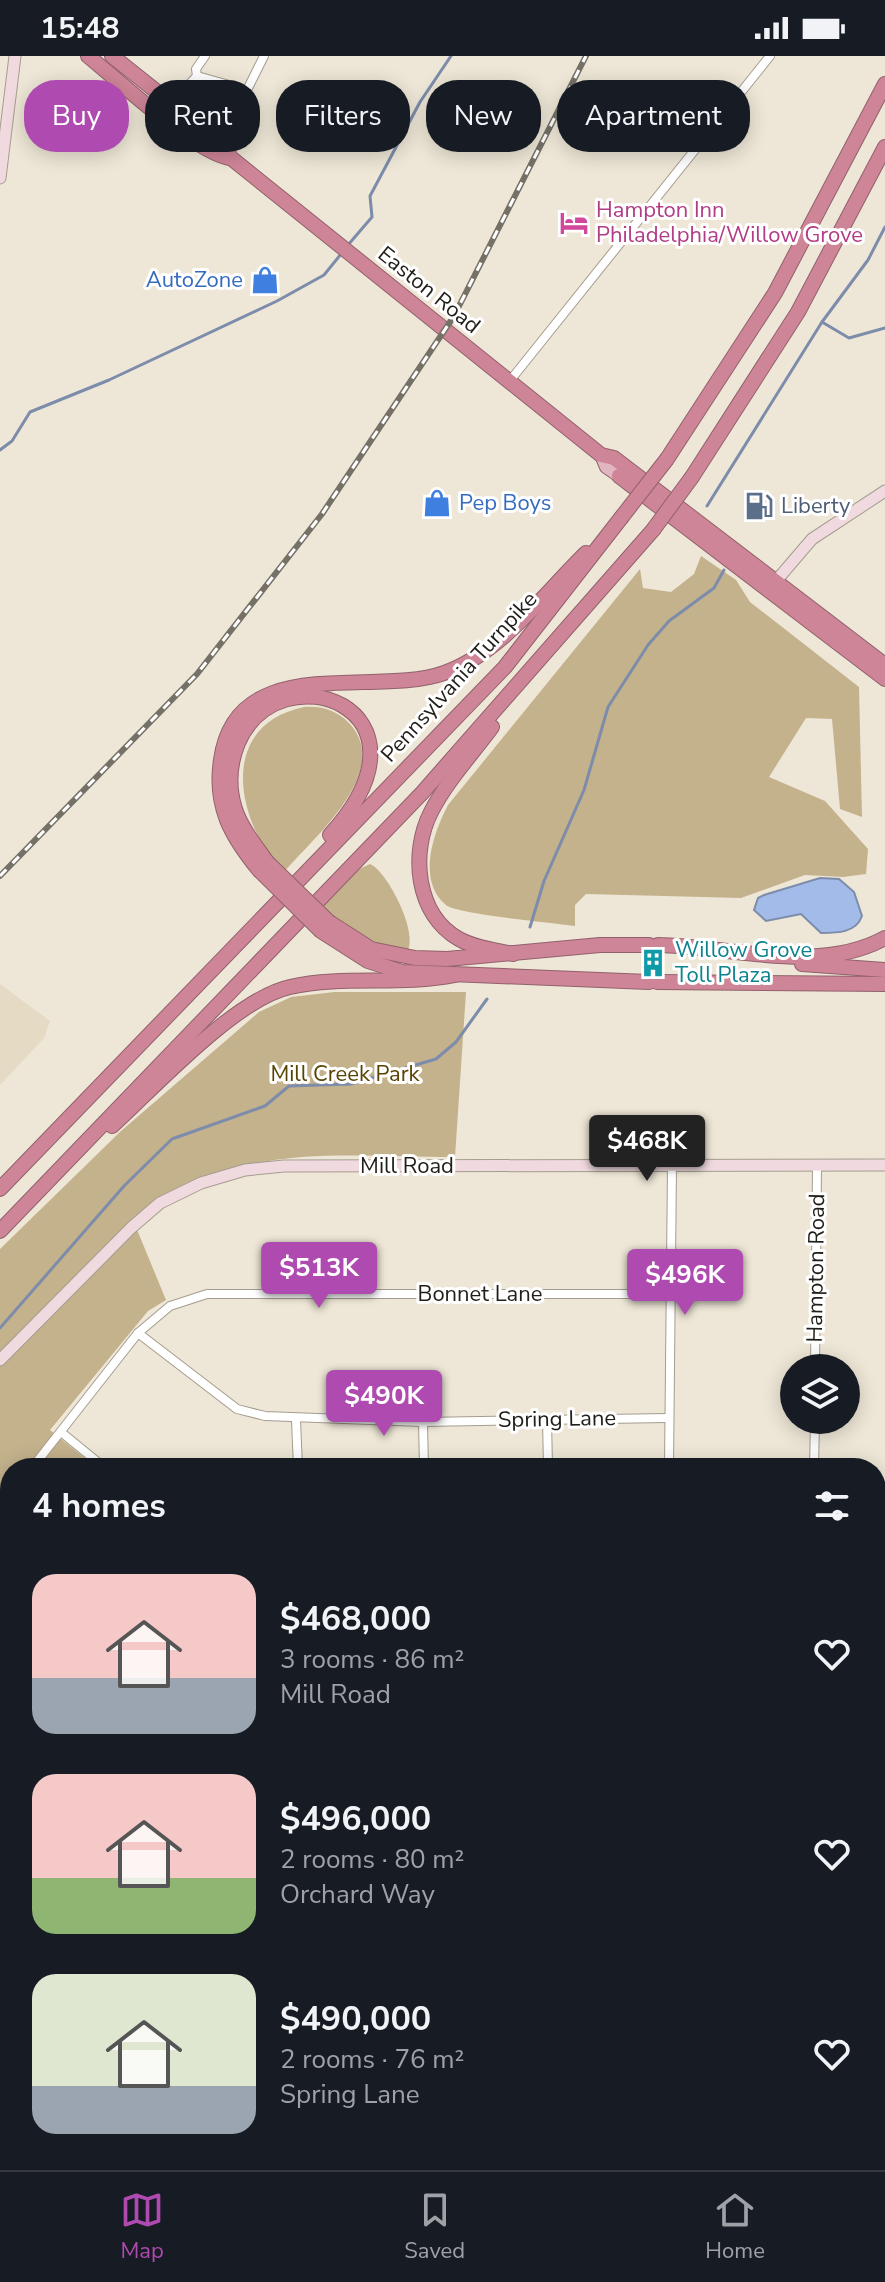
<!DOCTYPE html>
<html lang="en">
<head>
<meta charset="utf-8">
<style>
  body { margin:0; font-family:"Nunito Sans",sans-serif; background:#242831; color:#f1f3f6; height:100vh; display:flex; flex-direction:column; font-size:30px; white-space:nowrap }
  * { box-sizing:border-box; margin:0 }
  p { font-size:26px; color:#9ea1a6 }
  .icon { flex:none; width:44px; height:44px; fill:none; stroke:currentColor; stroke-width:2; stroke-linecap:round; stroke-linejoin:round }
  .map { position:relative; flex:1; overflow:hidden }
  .side { position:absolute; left:0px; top:1402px; width:886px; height:712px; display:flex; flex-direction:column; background:#171b24; border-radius:32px 32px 0 0; box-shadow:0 4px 20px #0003 }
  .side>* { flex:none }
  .guide { position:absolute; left:24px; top:24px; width:838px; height:72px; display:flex; gap:16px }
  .tools { position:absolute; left:780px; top:1298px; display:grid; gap:16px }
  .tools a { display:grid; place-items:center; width:80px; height:80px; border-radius:50%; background:#171b24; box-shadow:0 4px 20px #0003; font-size:40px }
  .price { position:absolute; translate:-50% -68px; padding:0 18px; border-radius:8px; background:#ae4ab0; color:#fff; font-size:26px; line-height:52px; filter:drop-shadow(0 2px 4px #0008) }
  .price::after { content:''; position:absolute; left:50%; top:48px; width:24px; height:18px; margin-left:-12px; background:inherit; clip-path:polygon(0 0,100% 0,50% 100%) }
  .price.current { background:#222; color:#fff }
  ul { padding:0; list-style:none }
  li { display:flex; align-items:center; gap:24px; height:200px; padding:0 32px }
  li span { display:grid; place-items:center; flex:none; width:224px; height:160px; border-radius:24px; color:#555 }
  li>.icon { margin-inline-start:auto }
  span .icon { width:96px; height:96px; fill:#fffc; stroke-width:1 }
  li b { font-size:34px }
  h2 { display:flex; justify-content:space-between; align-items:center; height:96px; padding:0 32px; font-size:34px }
  .pill { padding:0 28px; border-radius:32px; background:#171b24; box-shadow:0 4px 20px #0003; font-size:28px; line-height:72px }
  .pill.current { background:#ae4ab0; color:#fff }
  .status { display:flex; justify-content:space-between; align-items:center; height:56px; padding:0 40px; background:#171b24; direction:ltr }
  .status svg { height:22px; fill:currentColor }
  .tabs { display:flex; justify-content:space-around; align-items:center; height:112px; border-top:2px solid #363941; background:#171b24; font-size:22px; color:#9ea1a6 }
  .tabs a { display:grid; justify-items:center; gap:4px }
  .tabs .current { color:#ae4ab0 }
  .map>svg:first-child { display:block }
  .built { fill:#e5dac4 }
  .green { fill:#c4b28c }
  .water { fill:#a3bbe8; stroke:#7c8caa; stroke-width:2 }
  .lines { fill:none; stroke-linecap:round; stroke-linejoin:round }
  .stream { stroke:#7c8caa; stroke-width:3 }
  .street-casing { stroke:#a49d8f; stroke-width:10 }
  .secondary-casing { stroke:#a49d8f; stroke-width:13 }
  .primary-casing { stroke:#91616b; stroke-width:14 }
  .highway-casing { stroke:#91616b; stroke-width:16 }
  .street { stroke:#fff; stroke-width:8 }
  .secondary { stroke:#f0dae0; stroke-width:11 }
  .primary { stroke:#e2b6c1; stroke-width:12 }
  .highway { stroke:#ce8597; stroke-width:14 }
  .rail-casing { stroke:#757167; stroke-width:6 }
  .rail { stroke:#fff; stroke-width:3; stroke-dasharray:9; stroke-linecap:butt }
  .highway-bridge-casing { stroke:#91616b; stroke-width:16; stroke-linecap:butt }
  .highway-bridge { stroke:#ce8597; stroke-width:14 }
  .labels { text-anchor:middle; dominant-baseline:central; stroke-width:6; stroke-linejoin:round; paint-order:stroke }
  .hotel-label { font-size:22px; fill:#b23c85; stroke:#fff; text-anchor:start }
  .shop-label { font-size:22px; fill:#366cbe; stroke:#fff; text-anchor:end }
  .street-label { font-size:22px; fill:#201e18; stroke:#fff }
  .service-label { font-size:22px; fill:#4e5e75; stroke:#fff; text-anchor:start }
  .culture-label { font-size:22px; fill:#0d838f; stroke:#fff; text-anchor:start }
  .park-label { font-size:22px; fill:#5a4302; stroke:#fff }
</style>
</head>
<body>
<div class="status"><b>15:48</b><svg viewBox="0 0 49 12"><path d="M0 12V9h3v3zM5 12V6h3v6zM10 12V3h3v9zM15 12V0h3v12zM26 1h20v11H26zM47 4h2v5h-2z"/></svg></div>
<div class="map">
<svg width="885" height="2114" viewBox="0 0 885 2114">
  <rect width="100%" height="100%" fill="#eee7d7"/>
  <polygon class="built" points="0,928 50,965 44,982 0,1029"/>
  <g class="green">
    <path d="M701,500L736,524L750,546L859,631L862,761L840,753L832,663L806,662L769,721L825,745L868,793L866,818L843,821L805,819L741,842L586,838L575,849V870C554,867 456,858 446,849C416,824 434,776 448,749L640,513L643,532L671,536L694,518Z"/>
    <path d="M304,651C322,650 336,654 349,667C394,715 314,781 284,816C275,804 264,793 258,780C231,726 237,665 304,651Z"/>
    <path d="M370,808C388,816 419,878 407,896L381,891L318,852L355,815Z"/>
    <path d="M334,936H466L455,1101C332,1101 237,1084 133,1164L166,1244L148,1255L50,1374L97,1412H10V1548L0,1558V1193L121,1075L259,956L291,941Z"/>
  </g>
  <path class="water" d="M820,822L839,823L854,836L862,860C856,877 837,877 821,877L801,858L766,865L754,854L758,842L764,839Z"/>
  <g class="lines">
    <g class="stream">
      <polyline points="348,189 372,161 370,140 420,46 451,0"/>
      <polyline points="822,266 849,282 885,272"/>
      <polyline points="0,394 12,385 30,356 109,324 277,245 324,219 341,198"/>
      <polyline points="707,450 822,266 868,204 885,171"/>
      <polyline points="530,871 544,825 584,734 608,651 648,589 669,565 714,532 724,514"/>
      <polyline points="0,1272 124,1130 172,1083 265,1050 289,1030 351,1028 436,1003 456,986 487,943"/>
    </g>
    <defs>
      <g id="street">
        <polyline points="197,20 247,34 264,0"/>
        <polyline points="171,48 197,20 196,13 205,0"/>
        <polyline points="509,326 770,0"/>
        <polyline points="138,1277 237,1353 265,1360 423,1366 668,1362"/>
        <polyline points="815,1312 817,1111"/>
        <polyline points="547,1363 548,1412"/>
        <polyline points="296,1364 298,1412"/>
        <polyline points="423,1366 424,1412"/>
        <polyline points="61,1376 105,1412"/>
        <polyline points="32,1412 138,1277 170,1250 207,1238 670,1238"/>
        <polyline points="669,1412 672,1109"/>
        <polyline points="814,1412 815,1364"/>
        <polyline points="0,1452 10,1439"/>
        <polyline points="876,1666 885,1661"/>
        <polyline points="0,1745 10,1737"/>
        <polyline points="0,1795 10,1808"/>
        <polyline points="876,1847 885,1844"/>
        <polyline points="0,1989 10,1985"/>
        <polyline points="876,1995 885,1945"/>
        <polyline points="294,2114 299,2104"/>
        <polyline points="855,2114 856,2104"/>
      </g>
      <g id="secondary">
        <polyline points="0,122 15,0"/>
        <polyline points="770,532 812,483 885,435"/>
        <polyline points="0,1304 131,1172 160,1147 201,1127 245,1114 284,1110 885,1109"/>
      </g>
      <polyline id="primary" points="601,399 606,411 619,420"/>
      <g id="highway">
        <path d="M88,0C118,24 198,99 231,102"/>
        <polyline points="112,0 225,90 231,102 601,399 614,402 885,609"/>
        <polyline points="667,403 775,237 885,28"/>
        <polyline points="619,420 885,623"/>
        <polyline points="692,421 798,256 885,91"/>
        <path d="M492,671C472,698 446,726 431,756C410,797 416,859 459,883C475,892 495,894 513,898"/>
        <path d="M267,806C256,790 241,772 235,753C228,731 229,709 238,687C279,592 446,652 330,779"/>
        <path d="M259,814C231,780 214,750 221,704C236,594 375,642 444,617C501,597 544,538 586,497"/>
        <polyline points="329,866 371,893 415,902 447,903 600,889 649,889"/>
        <polyline points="321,875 368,905 402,916 649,926"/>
        <path d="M658,889C731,890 818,919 885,882"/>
        <polyline points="802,908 885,914"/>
        <polyline points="657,926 885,928"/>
        <path d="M112,1070C155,1031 235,943 290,931C344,919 400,930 455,919"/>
        <polyline points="0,1133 505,611 621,462"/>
        <polyline points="0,1175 422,737 653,474"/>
        <polyline points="0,2072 10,2091"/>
        <polyline points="17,2104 22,2114"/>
      </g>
    </defs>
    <use href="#street" class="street-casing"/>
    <use href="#secondary" class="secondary-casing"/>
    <use href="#primary" class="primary-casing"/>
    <use href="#highway" class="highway-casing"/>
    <use href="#street" class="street"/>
    <use href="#secondary" class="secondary"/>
    <use href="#primary" class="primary"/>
    <use href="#highway" class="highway"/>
    <defs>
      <polyline id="rail" points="0,820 197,618 322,458 454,260 586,0"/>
    </defs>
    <use href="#rail" class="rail-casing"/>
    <use href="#rail" class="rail"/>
    <defs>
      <g id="highway-bridge">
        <polyline points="621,462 667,403"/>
        <polyline points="653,474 692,421"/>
        <polyline points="267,806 329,866"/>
        <polyline points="259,814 321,875"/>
      </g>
    </defs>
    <use href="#highway-bridge" class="highway-bridge-casing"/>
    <use href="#highway-bridge" class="highway-bridge"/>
  </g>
  <defs>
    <symbol id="hotel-bare" viewBox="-9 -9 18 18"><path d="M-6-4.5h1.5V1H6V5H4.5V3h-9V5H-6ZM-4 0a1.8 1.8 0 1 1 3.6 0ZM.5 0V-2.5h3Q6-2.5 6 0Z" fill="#d1479c" stroke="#fff" stroke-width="2.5" paint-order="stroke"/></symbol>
    <symbol id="shop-bare" viewBox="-9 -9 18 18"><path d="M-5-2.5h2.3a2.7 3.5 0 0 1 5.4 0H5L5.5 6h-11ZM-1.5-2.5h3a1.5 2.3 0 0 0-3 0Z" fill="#3f7fe0" stroke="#fff" stroke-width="2.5" paint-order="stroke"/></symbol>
    <symbol id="fuel-bare" viewBox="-9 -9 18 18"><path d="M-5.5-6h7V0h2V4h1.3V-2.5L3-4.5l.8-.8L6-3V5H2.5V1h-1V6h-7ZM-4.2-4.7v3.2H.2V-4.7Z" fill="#5c6f8a" stroke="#fff" stroke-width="2.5" paint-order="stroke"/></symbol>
    <symbol id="building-bare" viewBox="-9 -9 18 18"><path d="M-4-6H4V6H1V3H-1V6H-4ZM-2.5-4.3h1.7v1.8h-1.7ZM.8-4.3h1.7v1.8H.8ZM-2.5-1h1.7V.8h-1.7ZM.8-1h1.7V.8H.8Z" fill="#0f9aa8" stroke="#fff" stroke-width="2.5" paint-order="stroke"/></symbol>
  </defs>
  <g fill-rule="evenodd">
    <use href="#hotel-bare" x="554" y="147" width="40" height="40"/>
    <use href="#shop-bare" x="245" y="204" width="40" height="40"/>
    <use href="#shop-bare" x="417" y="427" width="40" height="40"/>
    <use href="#fuel-bare" x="739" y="430" width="40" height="40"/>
    <use href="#building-bare" x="633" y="887" width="40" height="40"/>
  </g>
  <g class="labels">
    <g class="hotel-label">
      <text x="596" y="154">Hampton Inn<tspan x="596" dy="25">Philadelphia/Willow Grove</tspan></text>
    </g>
    <g class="shop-label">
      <text x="243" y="224">AutoZone</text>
      <text x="459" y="447" text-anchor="start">Pep Boys</text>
    </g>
    <g class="street-label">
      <text transform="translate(429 234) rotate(39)">Easton Road</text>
      <text transform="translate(459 621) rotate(-48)">Pennsylvania Turnpike</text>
      <text x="407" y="1110">Mill Road</text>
      <text transform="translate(816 1212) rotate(-89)">Hampton Road</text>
      <text x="480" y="1238">Bonnet Lane</text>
      <text transform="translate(557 1363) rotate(-1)">Spring Lane</text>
    </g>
    <g class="service-label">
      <text x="781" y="450">Liberty</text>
    </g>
    <g class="culture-label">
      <text x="675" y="894">Willow Grove<tspan x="675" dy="25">Toll Plaza</tspan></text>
    </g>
    <g class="park-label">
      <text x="345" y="1018">Mill Creek Park</text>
    </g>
  </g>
</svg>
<div class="tools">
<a><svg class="icon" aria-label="layers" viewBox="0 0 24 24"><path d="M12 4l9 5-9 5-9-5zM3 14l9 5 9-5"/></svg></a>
</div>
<b class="price current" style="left:647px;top:1127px">$468K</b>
<b class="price" style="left:319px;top:1254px">$513K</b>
<b class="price" style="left:685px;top:1261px">$496K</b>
<b class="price" style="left:384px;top:1382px">$490K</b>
<div class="guide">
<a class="pill current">Buy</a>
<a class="pill">Rent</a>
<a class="pill">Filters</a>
<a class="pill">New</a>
<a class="pill">Apartment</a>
</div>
<section class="side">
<h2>4 homes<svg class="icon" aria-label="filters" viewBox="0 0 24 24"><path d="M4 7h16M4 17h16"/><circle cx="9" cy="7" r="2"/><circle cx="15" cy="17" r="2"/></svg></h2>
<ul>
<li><span style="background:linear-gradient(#f6c9c9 65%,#9aa5b1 0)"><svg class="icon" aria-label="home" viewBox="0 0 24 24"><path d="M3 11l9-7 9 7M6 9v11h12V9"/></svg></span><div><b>$468,000</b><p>3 rooms · 86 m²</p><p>Mill Road</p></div><svg class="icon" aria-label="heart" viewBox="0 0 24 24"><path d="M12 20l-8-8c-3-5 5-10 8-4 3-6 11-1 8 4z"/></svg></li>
<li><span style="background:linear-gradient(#f6c9c9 65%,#8fb573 0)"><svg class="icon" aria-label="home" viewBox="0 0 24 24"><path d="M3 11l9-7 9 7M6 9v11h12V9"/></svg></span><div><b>$496,000</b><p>2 rooms · 80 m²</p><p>Orchard Way</p></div><svg class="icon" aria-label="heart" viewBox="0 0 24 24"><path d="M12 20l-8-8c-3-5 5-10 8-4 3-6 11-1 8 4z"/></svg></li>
<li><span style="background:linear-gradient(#dfe7d0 70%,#9aa5b1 0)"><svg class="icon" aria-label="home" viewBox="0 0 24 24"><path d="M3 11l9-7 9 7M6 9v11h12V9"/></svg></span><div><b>$490,000</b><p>2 rooms · 76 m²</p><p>Spring Lane</p></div><svg class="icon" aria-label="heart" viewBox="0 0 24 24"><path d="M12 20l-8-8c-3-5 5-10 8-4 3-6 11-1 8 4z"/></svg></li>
</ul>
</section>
</div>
<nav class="tabs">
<a class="current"><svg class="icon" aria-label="map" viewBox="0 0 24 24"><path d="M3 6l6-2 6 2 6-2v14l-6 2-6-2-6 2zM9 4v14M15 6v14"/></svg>Map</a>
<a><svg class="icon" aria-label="saved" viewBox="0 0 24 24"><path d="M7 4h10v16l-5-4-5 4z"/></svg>Saved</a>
<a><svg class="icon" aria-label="home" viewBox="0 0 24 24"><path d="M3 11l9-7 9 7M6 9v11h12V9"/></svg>Home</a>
</nav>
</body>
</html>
